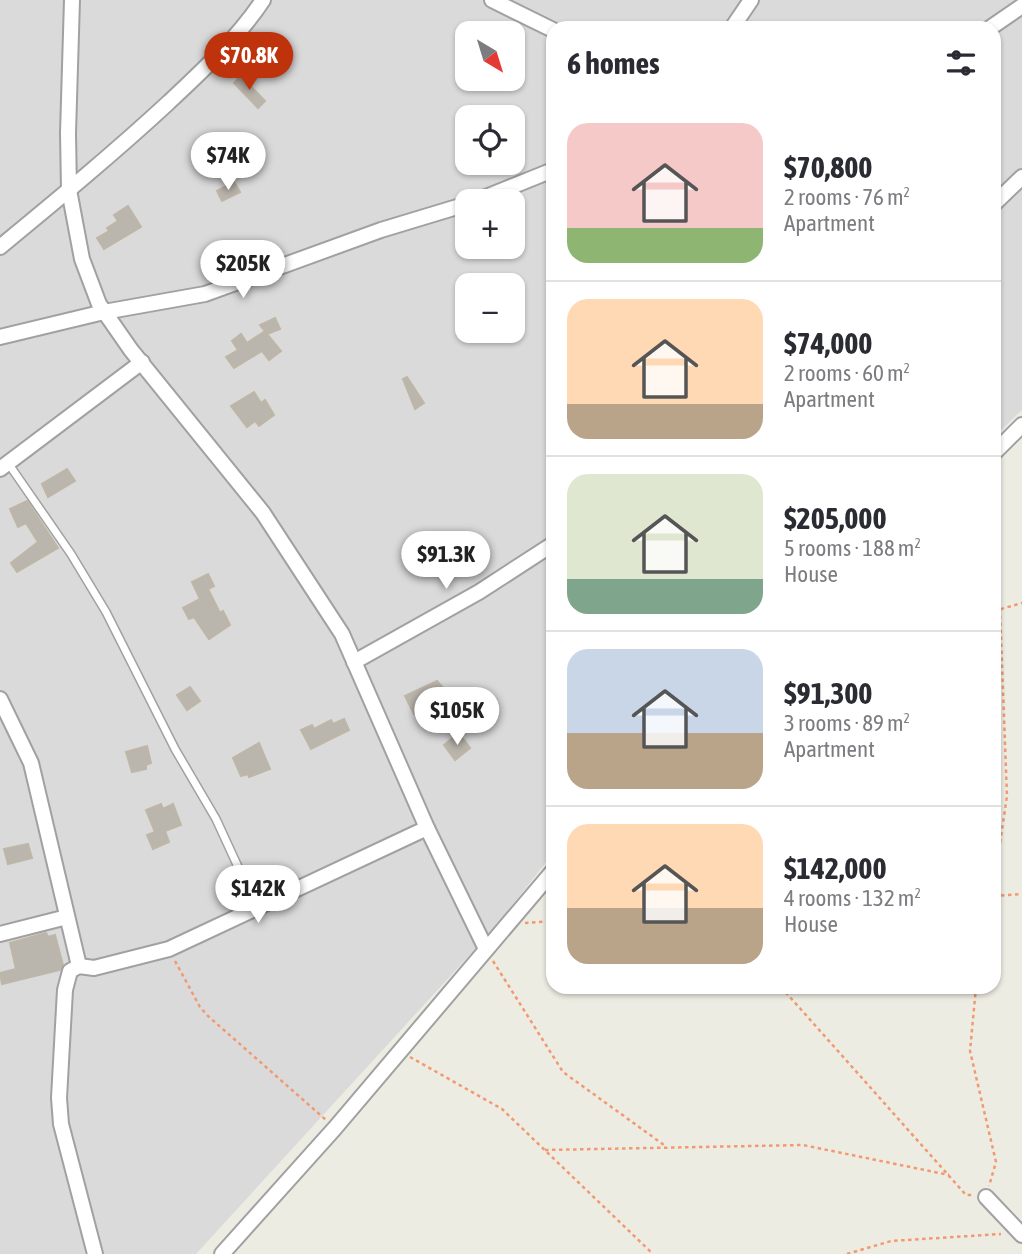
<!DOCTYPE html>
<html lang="en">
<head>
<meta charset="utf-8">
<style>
  body { margin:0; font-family:"Asap Condensed",sans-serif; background:#f7f7f7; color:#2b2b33; height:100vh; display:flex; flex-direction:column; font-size:26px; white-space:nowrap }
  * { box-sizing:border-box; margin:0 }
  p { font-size:23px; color:#7c7c81 }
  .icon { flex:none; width:38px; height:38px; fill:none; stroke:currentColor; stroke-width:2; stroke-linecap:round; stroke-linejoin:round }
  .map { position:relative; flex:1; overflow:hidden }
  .sheet { position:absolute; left:546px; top:21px; width:455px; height:973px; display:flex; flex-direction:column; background:#fff; border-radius:21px; box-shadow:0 2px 5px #0004 }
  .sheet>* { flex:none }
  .needle { width:46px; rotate:142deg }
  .controls { position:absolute; left:455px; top:21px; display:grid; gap:14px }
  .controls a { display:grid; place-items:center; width:70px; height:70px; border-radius:14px; background:#fff; box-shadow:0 2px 5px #0004; font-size:35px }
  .price { position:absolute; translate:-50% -60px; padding:0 16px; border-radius:24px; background:#fff; color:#222; font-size:23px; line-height:46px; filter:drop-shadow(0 2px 4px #0008) }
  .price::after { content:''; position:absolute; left:50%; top:42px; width:21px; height:16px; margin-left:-10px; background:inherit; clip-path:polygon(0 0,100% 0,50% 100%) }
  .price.selected { background:#be320c; color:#fff }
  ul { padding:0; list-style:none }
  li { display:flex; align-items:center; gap:21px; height:175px; padding:0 21px }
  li+li { border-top:2px solid #e1e1e2 }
  li span { display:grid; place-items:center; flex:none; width:196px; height:140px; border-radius:21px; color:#555 }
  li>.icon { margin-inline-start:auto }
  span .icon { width:84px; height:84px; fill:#fffc; stroke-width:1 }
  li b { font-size:30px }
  h2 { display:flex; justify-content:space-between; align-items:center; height:84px; padding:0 21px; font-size:30px }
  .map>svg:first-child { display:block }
  .residential { fill:#dbdada; fill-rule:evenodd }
  .building { fill:#bab5ad; stroke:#beb6a6; stroke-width:2 }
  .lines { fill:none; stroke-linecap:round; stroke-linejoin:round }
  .service-casing { stroke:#a1a1a1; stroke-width:10 }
  .minor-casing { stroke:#a1a1a1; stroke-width:18 }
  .path { stroke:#f19970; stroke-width:2.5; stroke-dasharray:3.5 3.5; stroke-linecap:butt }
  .service { stroke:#fff; stroke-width:7 }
  .minor { stroke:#fff; stroke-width:14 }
</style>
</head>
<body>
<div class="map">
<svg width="1022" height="1254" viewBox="0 0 1022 1254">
  <rect width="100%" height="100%" fill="#edece3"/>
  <path class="residential" d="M0,0H1022V410L994,437V28H553V853L497,925L196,1254H0ZM467,33H513V79H467ZM467,117H513V163H467ZM467,201H513V247H467ZM467,285H513V331H467Z"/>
  <g class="building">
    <polygon points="241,76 265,101 258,108 234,83"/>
    <polygon points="234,182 240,192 222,201 217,191"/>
    <polygon points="128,206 141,227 104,249 97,238 109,231 107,228 118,221 114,215"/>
    <polygon points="275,318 280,329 267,334 281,351 269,360 262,351 234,368 226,357 238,350 232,341 241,334 247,343 265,331 260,325"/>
    <polygon points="407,377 424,403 415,409 403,379"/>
    <polygon points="254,392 261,403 265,400 274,415 259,426 255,421 247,427 231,406"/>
    <polygon points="67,469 75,481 48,497 42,484"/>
    <polygon points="27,501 58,548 17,572 11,563 38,542 26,523 18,527 10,509"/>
    <polygon points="208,574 214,586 208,589 220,613 223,611 230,625 209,639 194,617 189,619 183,608 200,599 192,582"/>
    <polygon points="437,681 444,689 429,701 431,706 414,714 405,696"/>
    <polygon points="190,687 200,701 187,710 177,695"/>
    <polygon points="344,719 349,730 311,749 301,730 312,725 314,729 331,720 333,724"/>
    <polygon points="459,733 470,748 455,760 444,745"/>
    <polygon points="259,743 270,769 249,777 248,774 241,776 233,758"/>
    <polygon points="147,746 151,763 146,765 146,769 132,772 126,752"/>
    <polygon points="161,804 163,809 173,804 181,825 165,831 169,842 153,849 147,835 155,832 146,810"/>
    <polygon points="28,844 32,858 8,864 4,849"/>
    <polygon points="46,933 48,937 55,935 63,965 60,970 2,984 0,973 16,969 10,943"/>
  </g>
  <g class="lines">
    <defs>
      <polyline id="service" points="8,463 71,554 106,612 175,749 216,819 256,906"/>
      <g id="minor">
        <polyline points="72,0 68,133 69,190 82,259 99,304 131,350 263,513 342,634 427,828 486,949"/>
        <polyline points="492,0 553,30"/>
        <polyline points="732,28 751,0"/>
        <polyline points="990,28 1022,6"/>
        <polyline points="476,201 553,170"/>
        <polyline points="994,204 1022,177"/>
        <path d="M0,247C57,200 114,153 168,103C202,71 237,39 263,0"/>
        <polyline points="0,337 104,312 205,294 381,230 467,204"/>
        <polyline points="994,453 1022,425"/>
        <polyline points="0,469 142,362"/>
        <polyline points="354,662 479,592 553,544"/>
        <polyline points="0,699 31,763 79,966"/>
        <polyline points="0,934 67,917"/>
        <polyline points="986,1197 1022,1235"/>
        <polyline points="95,1254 61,1124 59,1098 65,990 70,971 79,966 94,968 169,949 427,828"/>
        <polyline points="222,1254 335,1128 553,871"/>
      </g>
    </defs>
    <use href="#service" class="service-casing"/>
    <use href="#minor" class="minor-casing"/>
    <g class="path">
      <polyline points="994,611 1022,603"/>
      <polyline points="994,884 1007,796 1000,610"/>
      <polyline points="994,896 1022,894"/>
      <polyline points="525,923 553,921"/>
      <polyline points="175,961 200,1007 208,1016 326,1120"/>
      <polyline points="493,961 563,1072 664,1145"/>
      <polyline points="781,987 966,1195 973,1195"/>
      <polyline points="976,987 970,1051 996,1162 989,1186"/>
      <polyline points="410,1057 502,1109 653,1254"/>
      <polyline points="545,1150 803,1145 949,1175"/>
      <polyline points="847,1254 891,1241 1001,1234"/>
    </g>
    <use href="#service" class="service"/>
    <use href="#minor" class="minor"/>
  </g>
</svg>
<div class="controls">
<a><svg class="needle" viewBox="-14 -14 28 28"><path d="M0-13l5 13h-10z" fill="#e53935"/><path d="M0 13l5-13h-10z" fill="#7c7c81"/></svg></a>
<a><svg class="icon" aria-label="locate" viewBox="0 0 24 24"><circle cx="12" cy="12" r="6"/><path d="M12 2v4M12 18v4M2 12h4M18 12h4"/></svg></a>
<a>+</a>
<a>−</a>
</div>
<b class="price selected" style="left:249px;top:92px">$70.8K</b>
<b class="price" style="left:228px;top:192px">$74K</b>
<b class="price" style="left:243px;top:300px">$205K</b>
<b class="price" style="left:446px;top:591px">$91.3K</b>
<b class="price" style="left:457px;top:747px">$105K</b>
<b class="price" style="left:258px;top:925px">$142K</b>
<section class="sheet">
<h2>6 homes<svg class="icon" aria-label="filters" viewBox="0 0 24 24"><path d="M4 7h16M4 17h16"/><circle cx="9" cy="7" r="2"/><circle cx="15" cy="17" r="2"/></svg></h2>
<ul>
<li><span style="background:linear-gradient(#f6c9c9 75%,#8fb573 0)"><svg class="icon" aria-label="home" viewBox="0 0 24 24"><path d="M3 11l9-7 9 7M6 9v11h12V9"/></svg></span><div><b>$70,800</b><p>2 rooms · 76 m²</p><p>Apartment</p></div></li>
<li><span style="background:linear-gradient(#ffd9b3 75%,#b9a48a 0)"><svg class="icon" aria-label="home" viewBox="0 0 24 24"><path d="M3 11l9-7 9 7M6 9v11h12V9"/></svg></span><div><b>$74,000</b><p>2 rooms · 60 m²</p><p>Apartment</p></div></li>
<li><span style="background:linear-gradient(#dfe7d0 75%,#7fa58c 0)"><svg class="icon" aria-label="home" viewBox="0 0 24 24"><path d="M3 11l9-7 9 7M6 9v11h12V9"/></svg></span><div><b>$205,000</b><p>5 rooms · 188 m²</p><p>House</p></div></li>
<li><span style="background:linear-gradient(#c9d6e8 60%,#b9a48a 0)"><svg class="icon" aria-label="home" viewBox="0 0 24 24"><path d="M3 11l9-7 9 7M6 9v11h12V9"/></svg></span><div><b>$91,300</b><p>3 rooms · 89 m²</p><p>Apartment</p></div></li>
<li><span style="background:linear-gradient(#ffd9b3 60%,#b9a48a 0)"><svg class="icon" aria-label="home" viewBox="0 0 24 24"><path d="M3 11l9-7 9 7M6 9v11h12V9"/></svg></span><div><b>$142,000</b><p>4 rooms · 132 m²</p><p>House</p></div></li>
</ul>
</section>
</div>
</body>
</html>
